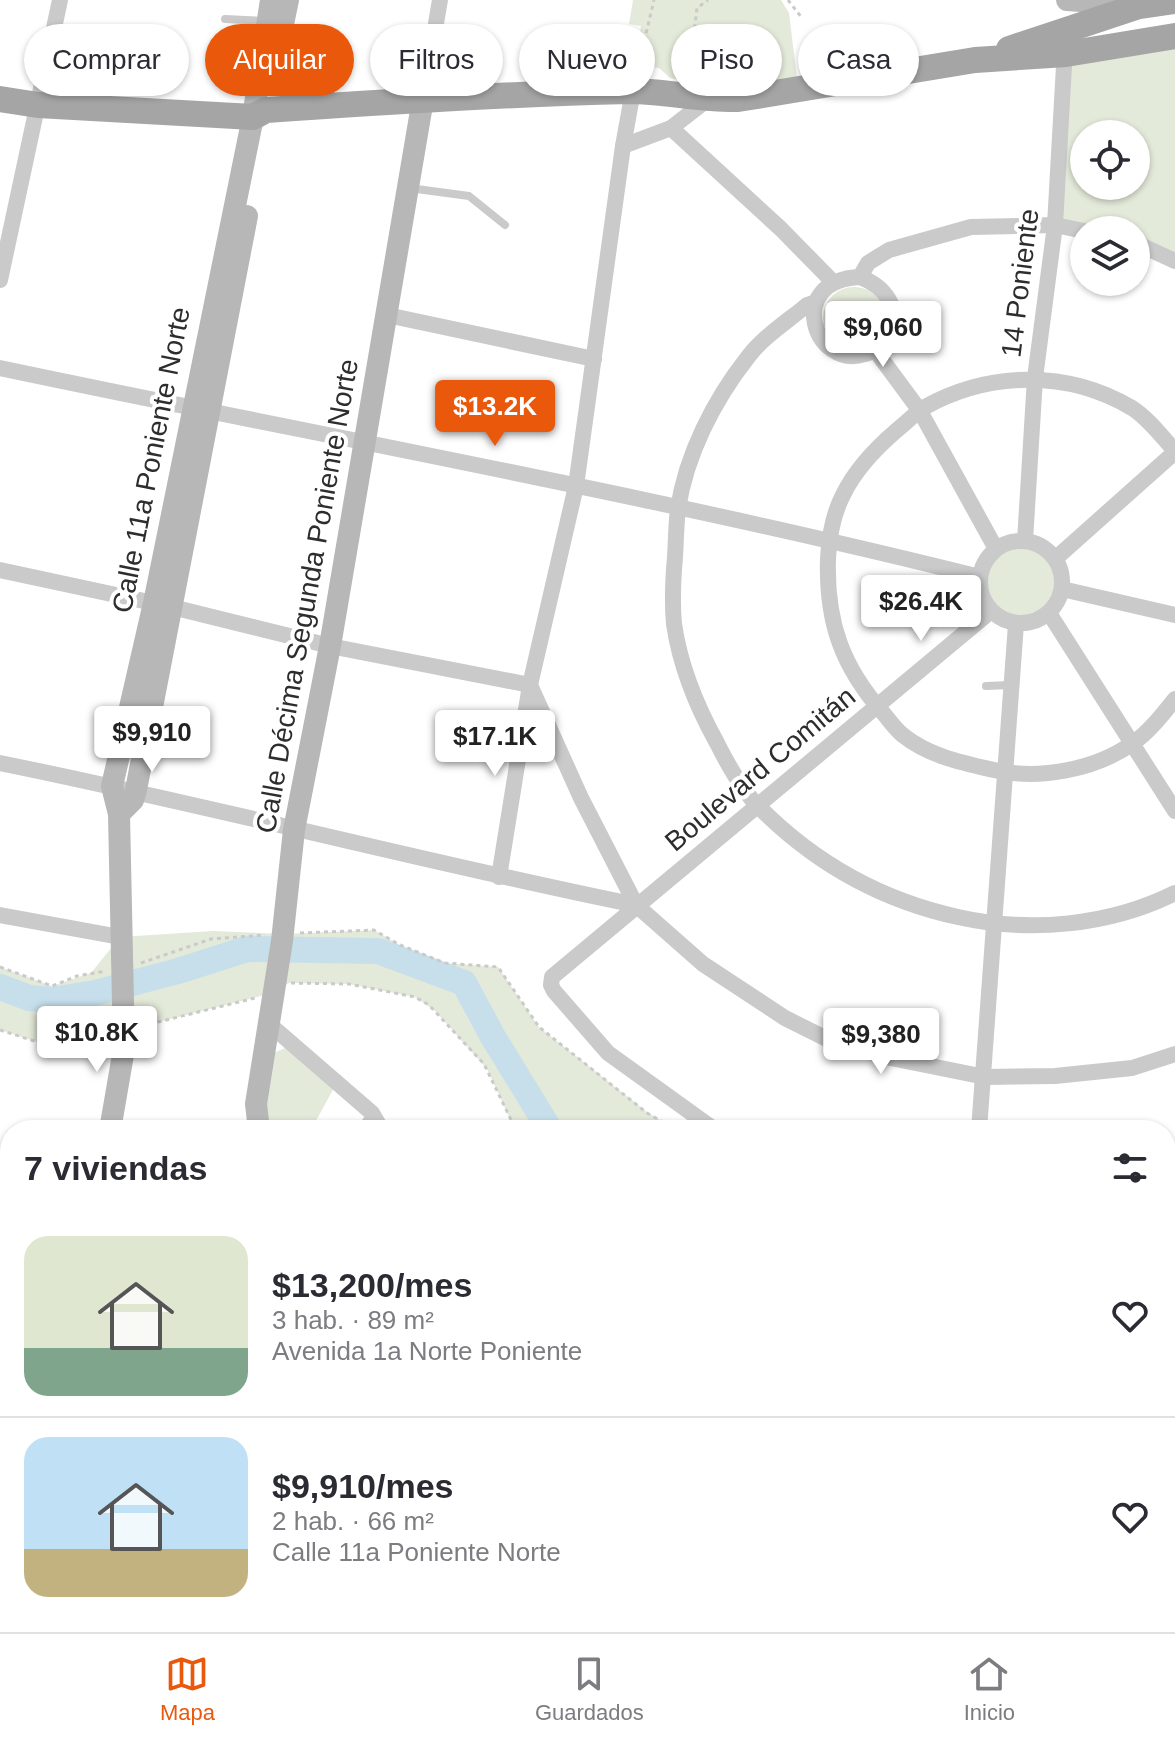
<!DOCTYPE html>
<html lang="es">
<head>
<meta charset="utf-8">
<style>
  body { margin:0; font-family:Arial,sans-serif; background:#f7f7f7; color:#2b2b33; height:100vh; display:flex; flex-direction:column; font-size:30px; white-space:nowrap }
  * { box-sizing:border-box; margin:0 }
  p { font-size:26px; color:#7c7c81 }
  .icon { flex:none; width:44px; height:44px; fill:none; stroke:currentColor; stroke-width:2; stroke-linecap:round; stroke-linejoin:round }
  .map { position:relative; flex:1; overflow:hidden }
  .panel { position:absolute; left:0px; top:1120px; width:1176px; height:512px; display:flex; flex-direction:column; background:#fff; border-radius:32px 32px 0 0; box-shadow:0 2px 6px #0004 }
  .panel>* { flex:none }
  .banner { position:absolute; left:24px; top:24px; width:1128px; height:72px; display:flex; gap:16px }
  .fabs { position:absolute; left:1070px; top:120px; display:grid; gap:16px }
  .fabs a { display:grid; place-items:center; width:80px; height:80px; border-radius:50%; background:#fff; box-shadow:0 2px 6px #0004; font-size:40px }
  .price { position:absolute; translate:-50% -68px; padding:0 18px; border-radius:8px; background:#fff; color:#222; font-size:26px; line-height:52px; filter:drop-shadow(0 2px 4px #0008) }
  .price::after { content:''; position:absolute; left:50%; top:48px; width:24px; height:18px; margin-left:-12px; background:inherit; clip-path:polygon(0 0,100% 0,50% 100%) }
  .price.current { background:#ea580c; color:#fff }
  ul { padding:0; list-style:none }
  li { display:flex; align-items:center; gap:24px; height:200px; padding:0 24px }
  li+li { border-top:2px solid #e1e1e2 }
  li span { display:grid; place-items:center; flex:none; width:224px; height:160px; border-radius:24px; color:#555 }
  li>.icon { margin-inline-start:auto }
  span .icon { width:96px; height:96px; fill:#fffc; stroke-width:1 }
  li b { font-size:34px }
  h2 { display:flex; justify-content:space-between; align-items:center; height:96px; padding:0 24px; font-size:34px }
  .tag { padding:0 28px; border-radius:36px; background:#fff; box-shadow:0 2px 6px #0004; font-size:28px; line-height:72px }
  .tag.current { background:#ea580c; color:#fff }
  .dock { display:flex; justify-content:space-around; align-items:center; height:112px; border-top:2px solid #e1e1e2; background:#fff; font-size:22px; color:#7c7c81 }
  .dock a { display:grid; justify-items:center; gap:4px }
  .dock .current { color:#ea580c }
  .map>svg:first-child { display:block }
  .green { fill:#e4eada; fill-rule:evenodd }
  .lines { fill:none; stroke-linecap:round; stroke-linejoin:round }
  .river { stroke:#c6dfea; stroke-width:26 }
  .path { stroke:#cacaca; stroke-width:3; stroke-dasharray:4 4; stroke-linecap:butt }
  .lane { stroke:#cacaca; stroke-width:8 }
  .street { stroke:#cacaca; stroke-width:16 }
  .secondary { stroke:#b7b7b7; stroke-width:22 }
  .primary { stroke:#a5a5a5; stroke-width:26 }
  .labels { text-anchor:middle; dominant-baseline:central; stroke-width:8; stroke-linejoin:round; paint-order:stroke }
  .street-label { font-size:28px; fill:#2d2d2d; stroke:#fff }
</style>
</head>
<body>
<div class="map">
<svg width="1175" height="1632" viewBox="0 0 1175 1632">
  <rect width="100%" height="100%" fill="#fff"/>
  <g class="green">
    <polygon points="633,0 781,0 789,13 797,78 747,84 693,83 670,78 659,68 635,65 641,26 629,24"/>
    <path d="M1175,36V263L1136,251V230H1084L1055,225L1066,54ZM1084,134H1136V186H1084Z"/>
    <circle cx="854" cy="318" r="31"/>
    <circle cx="1022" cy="582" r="35"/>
    <polygon points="374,930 400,945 445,963 498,967 539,1027 647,1112 677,1130 515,1130 487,1069 435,1011 415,997 349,984 289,983 273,993 56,1048 0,1030 0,967 52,986 91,973 120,937 213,931 283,934"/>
    <polygon points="288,1047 335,1086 311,1130 263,1130 271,1054"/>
    <polygon points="1175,1163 1175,1244 1166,1249 1166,1165"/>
  </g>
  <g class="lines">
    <g class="river">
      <polyline points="0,987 29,998 52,1000 95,993 178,971 247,949 378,951 464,983 493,1037 550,1130"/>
      <polyline points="1166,1200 1175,1194"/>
    </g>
    <g class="path">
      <polyline points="788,0 802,18"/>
      <polyline points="637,72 654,0"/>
      <polyline points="689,76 697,8 708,0"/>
      <polyline points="300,933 374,930 400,945 445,963 498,967 539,1027 647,1113 677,1130"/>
      <polyline points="141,963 211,939 265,935"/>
      <polyline points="0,967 52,986 77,976 106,971"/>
      <polyline points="291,983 349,984 415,997 429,1005 484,1064 516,1130"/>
      <polyline points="142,1026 255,998"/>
      <polyline points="0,1030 56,1048 108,1034"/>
      <polyline points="1166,1165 1175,1163"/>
      <polyline points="1166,1248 1175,1243"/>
    </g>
    <g class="lane">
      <polyline points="225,19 267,21"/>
      <polyline points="266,61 275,62 286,83 329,87 333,101"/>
      <polyline points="409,188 469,196 505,225"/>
      <polyline points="986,686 1011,685"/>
      <polyline points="360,1130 371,1114"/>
      <polyline points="534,1632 534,1622"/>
    </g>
    <g class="street">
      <polyline points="423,99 440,0"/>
      <polyline points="671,128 781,229 833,282"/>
      <polyline points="623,146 671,128 707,100"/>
      <polyline points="1136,243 1175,261"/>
      <path d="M860,277C884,286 903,309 889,335C884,344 876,351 865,354C814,371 784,280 860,277Z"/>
      <polyline points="860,277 868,263 889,250 971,227 1055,225 1084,231"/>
      <polyline points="0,280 60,0"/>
      <path d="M816,302L807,305C788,321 763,337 748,357C714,400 686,455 678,509C676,525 676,541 675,557C673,579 672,602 674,624C680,665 697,707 717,743C728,765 742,791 760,808C816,864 880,900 958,917C1029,933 1109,926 1175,893"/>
      <polyline points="387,315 594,359"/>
      <polyline points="875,350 920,411 996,549"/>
      <path d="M0,368C327,437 656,496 980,577"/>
      <path d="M1175,451C1162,437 1148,418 1132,408C1068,370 990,371 925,407C915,413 906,423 897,430C876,448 855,470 843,495C833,514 829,538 828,559C826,622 842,667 884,714C890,721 896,730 904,736C929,756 963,763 994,770C1039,780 1095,770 1133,743C1149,732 1163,714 1175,699"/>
      <circle cx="1021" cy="582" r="41"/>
      <polyline points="1025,541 1035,378 1055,225 1065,48"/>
      <polyline points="1055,559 1175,452"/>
      <polyline points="0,570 172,607 330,646 530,685"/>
      <polyline points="1062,589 1175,615"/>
      <polyline points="1049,613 1175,811"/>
      <polyline points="530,685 581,798 636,905 703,964 785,1018 825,1038 891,1058 985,1077 1055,1076 1132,1068 1175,1054"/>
      <path d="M0,763C213,806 423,862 636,905"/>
      <polyline points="499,877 530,685 576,486 623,146 633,91"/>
      <polyline points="0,915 120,937"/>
      <polyline points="268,1023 372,1113 382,1130"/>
      <polyline points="715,1130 608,1053 554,991 551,985 552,977 991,611"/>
      <polyline points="979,1130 1016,624"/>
      <polyline points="0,1440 10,1442"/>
      <polyline points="759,1622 768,1632"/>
      <polyline points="1002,1622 1019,1632"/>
      <polyline points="3,1632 10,1599"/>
      <polyline points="396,1632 399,1622"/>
    </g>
    <g class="secondary">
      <polyline points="1067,0 1138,5"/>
      <polyline points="277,53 288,0"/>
      <polyline points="119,814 133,800 136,790 247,216"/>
      <polyline points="110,1130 124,1049 119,814 112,786 154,603 253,117 271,0"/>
      <polyline points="259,1130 256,1104 282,941 294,830 330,646 423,99"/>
      <polyline points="0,1244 10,1246"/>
      <polyline points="1166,1479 1175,1480"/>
      <polyline points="1166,1544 1175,1504"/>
      <polyline points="159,1632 161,1622"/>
      <polyline points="1146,1632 1148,1622"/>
    </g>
    <g class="primary">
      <polyline points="1009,49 1139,6 1175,1"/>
      <path d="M0,99L38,105L253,117L266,110C386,102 507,94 628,91C665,91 701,100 738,99L975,60L1066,54L1175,36"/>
    </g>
  </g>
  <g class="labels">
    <g class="street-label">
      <text transform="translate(1020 283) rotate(-83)">14 Poniente</text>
      <text transform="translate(151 460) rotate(-79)">Calle 11a Poniente Norte</text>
      <text transform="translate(307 596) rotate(-80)">Calle Décima Segunda Poniente Norte</text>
      <text transform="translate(760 769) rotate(-40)">Boulevard Comitán</text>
    </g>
  </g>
</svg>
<div class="fabs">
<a><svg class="icon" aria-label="locate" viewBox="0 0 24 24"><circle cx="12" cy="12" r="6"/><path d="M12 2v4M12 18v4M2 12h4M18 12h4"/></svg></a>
<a><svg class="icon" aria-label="layers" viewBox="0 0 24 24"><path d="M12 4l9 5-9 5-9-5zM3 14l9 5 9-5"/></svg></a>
</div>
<b class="price" style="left:883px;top:369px">$9,060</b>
<b class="price current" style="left:495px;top:448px">$13.2K</b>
<b class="price" style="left:921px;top:643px">$26.4K</b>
<b class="price" style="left:152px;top:774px">$9,910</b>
<b class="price" style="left:495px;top:778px">$17.1K</b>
<b class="price" style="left:97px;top:1074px">$10.8K</b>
<b class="price" style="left:881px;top:1076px">$9,380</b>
<div class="banner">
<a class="tag">Comprar</a>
<a class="tag current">Alquilar</a>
<a class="tag">Filtros</a>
<a class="tag">Nuevo</a>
<a class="tag">Piso</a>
<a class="tag">Casa</a>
</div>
<section class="panel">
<h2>7 viviendas<svg class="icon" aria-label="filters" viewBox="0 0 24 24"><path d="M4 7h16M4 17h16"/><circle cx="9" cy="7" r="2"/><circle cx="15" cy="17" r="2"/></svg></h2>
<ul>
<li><span style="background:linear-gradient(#dfe7d0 70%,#7fa58c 0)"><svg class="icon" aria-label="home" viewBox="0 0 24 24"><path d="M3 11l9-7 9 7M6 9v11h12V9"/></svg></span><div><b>$13,200/mes</b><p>3 hab. · 89 m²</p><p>Avenida 1a Norte Poniente</p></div><svg class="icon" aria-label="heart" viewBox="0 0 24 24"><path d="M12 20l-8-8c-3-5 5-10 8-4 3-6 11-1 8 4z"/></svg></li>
<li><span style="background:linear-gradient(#bfe0f5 70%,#c2b280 0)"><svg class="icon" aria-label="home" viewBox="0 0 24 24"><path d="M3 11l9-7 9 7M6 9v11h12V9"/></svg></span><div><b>$9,910/mes</b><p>2 hab. · 66 m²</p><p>Calle 11a Poniente Norte</p></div><svg class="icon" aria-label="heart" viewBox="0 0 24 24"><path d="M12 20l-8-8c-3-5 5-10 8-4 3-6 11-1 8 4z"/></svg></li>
</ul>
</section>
</div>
<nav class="dock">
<a class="current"><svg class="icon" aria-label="map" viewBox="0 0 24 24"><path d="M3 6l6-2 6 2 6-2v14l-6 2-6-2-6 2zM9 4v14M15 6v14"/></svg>Mapa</a>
<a><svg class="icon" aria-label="saved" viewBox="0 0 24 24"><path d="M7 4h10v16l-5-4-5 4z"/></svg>Guardados</a>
<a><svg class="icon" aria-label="home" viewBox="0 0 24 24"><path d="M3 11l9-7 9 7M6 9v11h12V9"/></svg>Inicio</a>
</nav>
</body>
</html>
